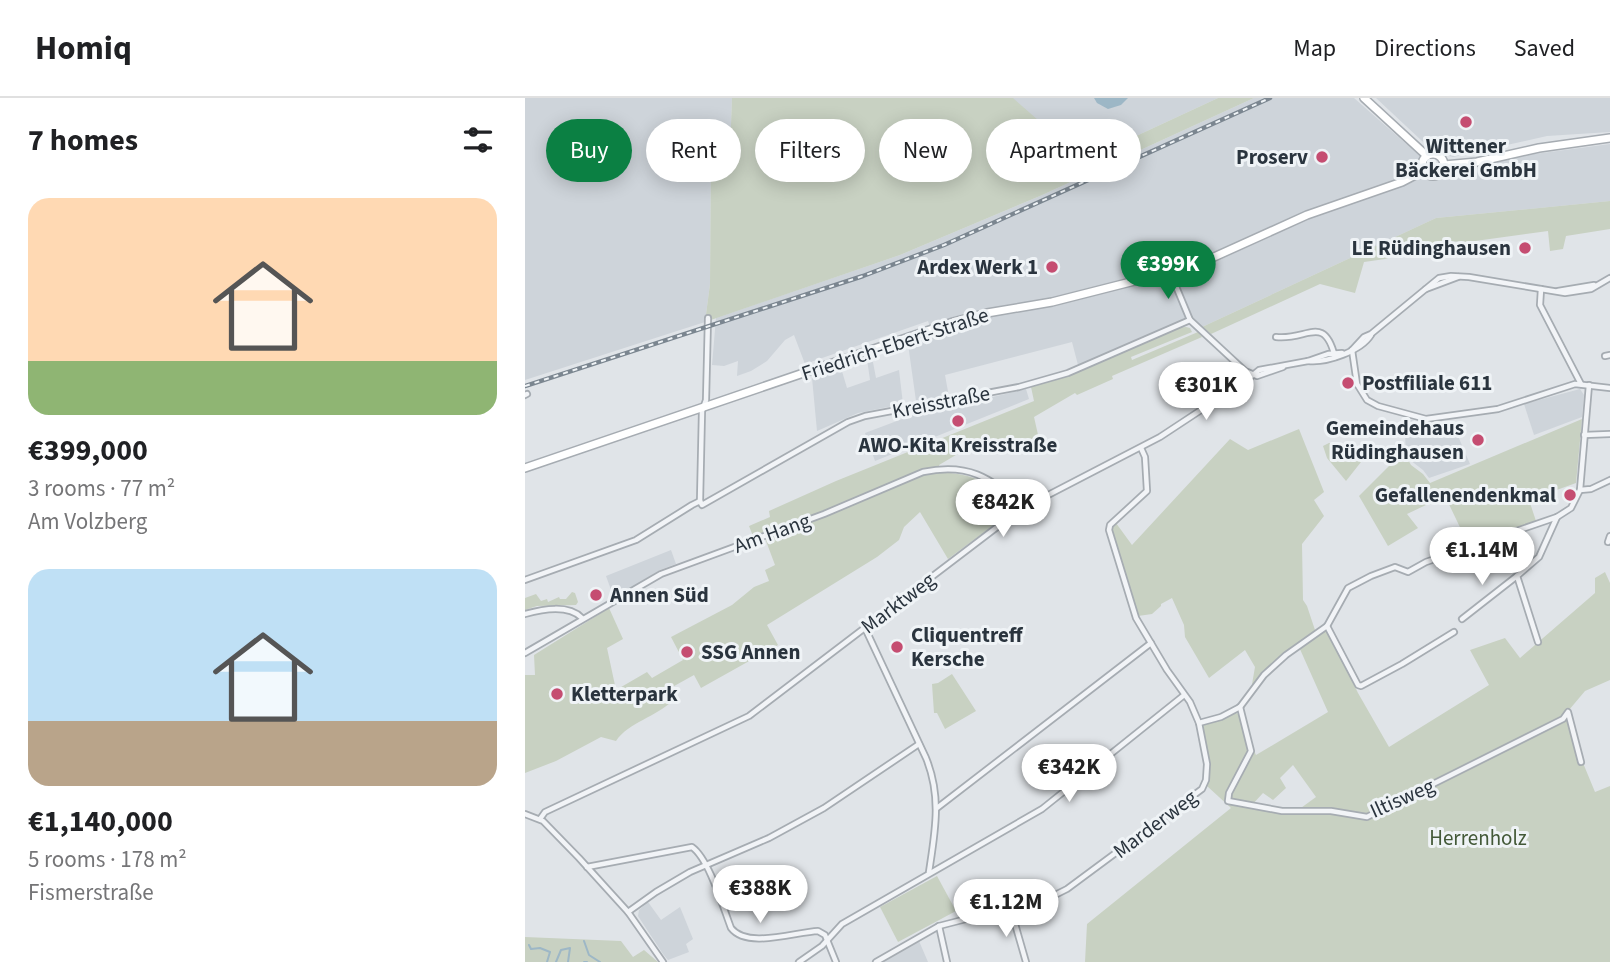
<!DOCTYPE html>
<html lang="en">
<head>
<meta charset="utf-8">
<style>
  body { margin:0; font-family:"Source Sans 3",sans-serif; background:#f6f6f6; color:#202124; height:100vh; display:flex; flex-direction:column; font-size:26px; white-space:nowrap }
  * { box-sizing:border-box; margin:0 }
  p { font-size:23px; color:#757577 }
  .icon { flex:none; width:38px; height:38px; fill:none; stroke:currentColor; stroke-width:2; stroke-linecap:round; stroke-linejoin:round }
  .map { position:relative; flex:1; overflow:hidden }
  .details { display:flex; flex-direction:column; background:#fff; width:525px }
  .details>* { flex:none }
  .guide { position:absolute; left:21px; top:21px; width:665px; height:63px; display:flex; gap:14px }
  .price { position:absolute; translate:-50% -60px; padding:0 16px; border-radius:24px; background:#fff; color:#222; font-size:23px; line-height:46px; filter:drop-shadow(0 2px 4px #0008) }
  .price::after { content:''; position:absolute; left:50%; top:42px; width:21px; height:16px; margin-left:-10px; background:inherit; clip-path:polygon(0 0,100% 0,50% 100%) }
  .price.selected { background:#0b8043; color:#fff }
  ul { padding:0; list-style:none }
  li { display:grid; align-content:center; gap:14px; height:371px; padding:0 28px }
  li span { display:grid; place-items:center; height:217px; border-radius:21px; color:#555 }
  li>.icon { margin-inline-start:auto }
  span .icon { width:126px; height:126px; fill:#fffc; stroke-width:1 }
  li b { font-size:30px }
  h2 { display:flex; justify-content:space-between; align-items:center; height:84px; padding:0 28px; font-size:30px }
  .chip { padding:0 24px; border-radius:32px; background:#fff; box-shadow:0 4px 18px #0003; font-size:24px; line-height:63px }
  .chip.selected { background:#0b8043; color:#fff }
  header { display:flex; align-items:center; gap:42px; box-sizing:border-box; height:98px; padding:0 35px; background:#fff; border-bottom:2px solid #e0e0e0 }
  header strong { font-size:33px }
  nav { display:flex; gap:38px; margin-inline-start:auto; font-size:24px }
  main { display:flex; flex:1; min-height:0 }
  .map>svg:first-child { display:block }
  .built { fill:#ced4da }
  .green { fill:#c8d1c2; fill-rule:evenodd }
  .water { fill:#9db7c6 }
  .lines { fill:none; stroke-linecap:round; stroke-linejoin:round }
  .stream { stroke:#9db7c6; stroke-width:2 }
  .street-casing { stroke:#a6acb2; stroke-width:8 }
  .secondary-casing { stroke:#a6acb2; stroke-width:10 }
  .street { stroke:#f2f4f7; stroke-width:4.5 }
  .secondary { stroke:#fff; stroke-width:7 }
  .rail-casing { stroke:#7b8690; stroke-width:4.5 }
  .rail { stroke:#eff3f6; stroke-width:2; stroke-dasharray:5; stroke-linecap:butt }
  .poi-dot { fill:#c54d71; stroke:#eff3f6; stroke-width:2.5 }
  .labels { text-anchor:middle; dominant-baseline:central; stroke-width:6; stroke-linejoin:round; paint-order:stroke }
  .poi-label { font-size:21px; font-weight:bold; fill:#2a343e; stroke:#eff3f6; text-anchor:end }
  .street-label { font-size:21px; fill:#2a343e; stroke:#eff3f6 }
  .park-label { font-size:21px; fill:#435938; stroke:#eff3f6 }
</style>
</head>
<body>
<header>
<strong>Homiq</strong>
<nav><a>Map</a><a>Directions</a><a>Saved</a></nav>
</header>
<main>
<section class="details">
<h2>7 homes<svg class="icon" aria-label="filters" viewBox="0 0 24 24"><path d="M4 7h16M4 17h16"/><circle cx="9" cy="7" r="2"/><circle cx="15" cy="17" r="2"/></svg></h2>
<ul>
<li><span style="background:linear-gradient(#ffd9b3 75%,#8fb573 0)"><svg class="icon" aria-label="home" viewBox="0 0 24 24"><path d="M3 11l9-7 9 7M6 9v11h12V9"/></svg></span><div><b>€399,000</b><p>3 rooms · 77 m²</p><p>Am Volzberg</p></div></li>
<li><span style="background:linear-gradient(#bfe0f5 70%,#b9a48a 0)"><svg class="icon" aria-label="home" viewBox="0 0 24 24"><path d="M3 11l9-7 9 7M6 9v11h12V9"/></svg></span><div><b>€1,140,000</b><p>5 rooms · 178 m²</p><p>Fismerstraße</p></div></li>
</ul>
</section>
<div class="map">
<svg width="1085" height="864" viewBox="0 0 1085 864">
  <rect width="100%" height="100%" fill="#e0e4e8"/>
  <g class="built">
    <polygon points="0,0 207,0 205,53 186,53 185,186 180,224 0,282"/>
    <polygon points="485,0 693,0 609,39 582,48 579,36 529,36"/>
    <polygon points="729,0 829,0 895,58 894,70 899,79 904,81 911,81 923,73 942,71 1002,57 1085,46 1085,103 911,120 677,229 666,220 588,255 553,267 547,244 420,277 424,299 391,303 383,246 408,238 403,223 280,266 269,237 260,242 242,263 226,273 212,278 213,263 199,268 187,267 191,220 375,157 515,98"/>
    <polygon points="851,0 1085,0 1085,34 1022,38 928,59 917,56 897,43"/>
    <polygon points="347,259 351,280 374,272 378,306 333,315 292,333 287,280 316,270 322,290 345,282 342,261"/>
    <polygon points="501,291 504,301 350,363 340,335 401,312 404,314"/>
    <polygon points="1055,291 1059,297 1057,319 1009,337 999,306"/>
    <polygon points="879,320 903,327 927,324 945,366 904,380 898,372 885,362 883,355 881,354"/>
    <polygon points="146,452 151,466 135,472 89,500 81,478"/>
    <polygon points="123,804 136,822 155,809 168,841 161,846 164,854 143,862 138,856 113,818 114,812"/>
    <polygon points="394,843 403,864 357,864 384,848"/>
  </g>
  <g class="green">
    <polygon points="207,0 488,0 529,36 580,36 582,48 609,39 693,0 729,0 515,98 375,157 180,224 185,186 186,53 205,53"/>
    <polygon points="1085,103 1085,131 1041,138 1038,151 1025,153 1023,133 943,144 915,143 860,161 839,164 830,195 795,186 686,236 677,229 911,120"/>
    <path d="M661,229L665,230L667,234L606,259L607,262L673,234L677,239L587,278L588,281L552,297L550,295L509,319L516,350L499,353L498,349L468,343V354L454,355L453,344L414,367L415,374C452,377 460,383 489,406V412L423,461L395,414L379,429L374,442L352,459L242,527L253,547L176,590L169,577L142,592L147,603C131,619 104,624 91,643L76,639L31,663L0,675V577H10L9,557L84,510L98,541L82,550L91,592L122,574L127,580L158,562L146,539L207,507L229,489L244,483L240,472L250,467L238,435L228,438L224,428L245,419L244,413L311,383L509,303L506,289L589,258L650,230Z"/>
    <polygon points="1057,321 1051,385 1004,402 1011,423 943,446 920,398 882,416 893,430 863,448 834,398 875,357 880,356 886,367 898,376 905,385"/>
    <polygon points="774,331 799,394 789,402 799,418 777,446 778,502 782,508 791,535 760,556 726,592 730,569 720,552 684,580 660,539 659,527 647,500 636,506 636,508 627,516 613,518 586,429 591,425 607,447 705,341 723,352"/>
    <polygon points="804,345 809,345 836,364 821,383 802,360 798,348"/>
    <path d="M1080,474L1085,485V582L1060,593L1044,612L1058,665L1070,694L1085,688V864H560L562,826L706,710L682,688L684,665L676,628L697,622L710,615L715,616L720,634L731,657L803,614L774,549L802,531L833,595L864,649L964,587L945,552L980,540L995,560L1070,495V480ZM768,667L791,699L769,715L726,708L738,695L748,702L761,690L755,680Z"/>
    <polygon points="47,494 50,495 53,504 51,507 12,508 0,512 0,500 11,496 16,503 22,501 23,504 34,499 35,501 41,501"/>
    <polygon points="427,576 451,613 420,631 412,615 409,615 407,586 413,585"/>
    <polygon points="412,778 431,813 373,844 355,809"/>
    <polygon points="0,839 96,843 108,859 119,852 133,864 0,864"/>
  </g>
  <polygon class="water" points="569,0 603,0 596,7 583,11 572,5"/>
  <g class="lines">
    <g class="stream">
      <polyline points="59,843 64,857 75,864"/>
      <polyline points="4,847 6,851 15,850 25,854 22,864"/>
      <polyline points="31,864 36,852 45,850 43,864"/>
      <polyline points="59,864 62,864"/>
    </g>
    <defs>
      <g id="street">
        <polyline points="645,174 665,222 720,273 732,278 758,269"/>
        <polyline points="901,191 933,179"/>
        <polyline points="1016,191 1015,207 1056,286"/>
        <polyline points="1033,193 1069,187"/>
        <path d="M751,239C782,243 799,215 810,259"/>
        <polyline points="827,252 832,286 842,302 853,308 901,321 973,311 1050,286 1085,290"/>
        <polyline points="827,252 839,239 846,236 914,180 926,178 944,179 1040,195 1066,191 1085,180"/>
        <polyline points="1080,258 1085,257"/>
        <path d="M783,263C802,265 836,253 846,237"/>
        <polyline points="0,297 2,296"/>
        <polyline points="1059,337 1085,336"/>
        <polyline points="1055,392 1066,391 1085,382"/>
        <polyline points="175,403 177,313 181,302 183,220"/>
        <polyline points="1083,444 1085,438"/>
        <polyline points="0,482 111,442 167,407 175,403 177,407 323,324 340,318 494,289 543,275 665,222"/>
        <path d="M0,516C18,511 43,506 57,520"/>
        <polyline points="937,521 992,478"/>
        <polyline points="802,528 833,587 836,588 877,566 929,534"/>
        <path d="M340,530L401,660C417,699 410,734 404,774"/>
        <polyline points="1013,544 992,478 1014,459 1032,419"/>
        <path d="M0,555L136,476L299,416L398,374C446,364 465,381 500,409"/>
        <polyline points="715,609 726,653 704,695 703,703 757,713 806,713 842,719 1038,621 1043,614 1056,664"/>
        <polyline points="674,625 696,619 715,609 739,577 761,557 802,528 823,490 846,478 870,469 883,474 901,464 1032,419 1046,410 1055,392 1064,287"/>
        <polyline points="412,710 626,545"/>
        <polyline points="0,716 18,723 54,760 103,814 138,864"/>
        <polyline points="15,721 20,714 224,618 484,420 500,409 635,339 723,281 734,272 783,263 803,256 817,255"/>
        <path d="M62,769L167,749C184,761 198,809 206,830C222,851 270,834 293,833L300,837L311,864"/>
        <polyline points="486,812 501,864"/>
        <polyline points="103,814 131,794 165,774 244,740 299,710 394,646"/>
        <polyline points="414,828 422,864"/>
        <polyline points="274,864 297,848 317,826 517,711 658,598"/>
        <polyline points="351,864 414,828 480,811 486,812 526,799 542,791 677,691 681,682 682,666 674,625 665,604 642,572 611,520 584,432 585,427 622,393 620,359 616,350"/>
      </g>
      <g id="secondary">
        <polyline points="839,0 902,58"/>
        <circle cx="908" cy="67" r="11"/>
        <polyline points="919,67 952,64 1014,50 1085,40"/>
        <polyline points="0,370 428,224 462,215 527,204 645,174 678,164 782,117 877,84 898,73"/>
      </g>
    </defs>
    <use href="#street" class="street-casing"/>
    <use href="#secondary" class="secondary-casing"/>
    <use href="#street" class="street"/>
    <use href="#secondary" class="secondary"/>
    <defs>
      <polyline id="rail" points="0,288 338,178 419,147 745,0"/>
    </defs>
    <use href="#rail" class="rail-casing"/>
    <use href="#rail" class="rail"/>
  </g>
  <g class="poi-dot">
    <circle cx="941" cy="24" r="7"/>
    <circle cx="797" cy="59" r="7"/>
    <circle cx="1000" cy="150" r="7"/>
    <circle cx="527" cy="169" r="7"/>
    <circle cx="823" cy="285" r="7"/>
    <circle cx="433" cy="323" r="7"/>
    <circle cx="953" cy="342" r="7"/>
    <circle cx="1045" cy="397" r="7"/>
    <circle cx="71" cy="497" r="7"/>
    <circle cx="372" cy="549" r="7"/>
    <circle cx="162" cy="554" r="7"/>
    <circle cx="32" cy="596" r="7"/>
  </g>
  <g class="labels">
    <g class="poi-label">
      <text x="941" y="48" text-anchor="middle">Wittener<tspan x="941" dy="24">Bäckerei GmbH</tspan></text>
      <text x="783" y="59">Proserv</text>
      <text x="986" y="150">LE Rüdinghausen</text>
      <text x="513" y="169">Ardex Werk 1</text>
      <text x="837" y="285" text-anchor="start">Postfiliale 611</text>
      <text x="939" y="330">Gemeindehaus<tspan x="939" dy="24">Rüdinghausen</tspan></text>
      <text x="433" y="347" text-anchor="middle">AWO-Kita Kreisstraße</text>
      <text x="1031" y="397">Gefallenendenkmal</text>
      <text x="85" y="497" text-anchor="start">Annen Süd</text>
      <text x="386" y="537" text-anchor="start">Cliquentreff<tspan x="386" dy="24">Kersche</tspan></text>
      <text x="176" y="554" text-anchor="start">SSG Annen</text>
      <text x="46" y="596" text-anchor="start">Kletterpark</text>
    </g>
    <g class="street-label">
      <text transform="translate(370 246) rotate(-18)">Friedrich-Ebert-Straße</text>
      <text transform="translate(416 304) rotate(-11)">Kreisstraße</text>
      <text transform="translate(247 435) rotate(-20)">Am Hang</text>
      <text transform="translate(373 505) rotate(-37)">Marktweg</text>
      <text transform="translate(877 700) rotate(-24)">Iltisweg</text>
      <text transform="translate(630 726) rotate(-37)">Marderweg</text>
    </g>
    <g class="park-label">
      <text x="953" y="740">Herrenholz</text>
    </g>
  </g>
</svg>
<b class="price selected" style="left:643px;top:203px">€399K</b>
<b class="price" style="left:681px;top:324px">€301K</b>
<b class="price" style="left:478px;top:441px">€842K</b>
<b class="price" style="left:957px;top:489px">€1.14M</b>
<b class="price" style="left:544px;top:706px">€342K</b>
<b class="price" style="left:235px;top:827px">€388K</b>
<b class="price" style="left:481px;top:841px">€1.12M</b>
<div class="guide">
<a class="chip selected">Buy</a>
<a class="chip">Rent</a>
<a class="chip">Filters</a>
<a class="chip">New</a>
<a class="chip">Apartment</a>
</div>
</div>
</main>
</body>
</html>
